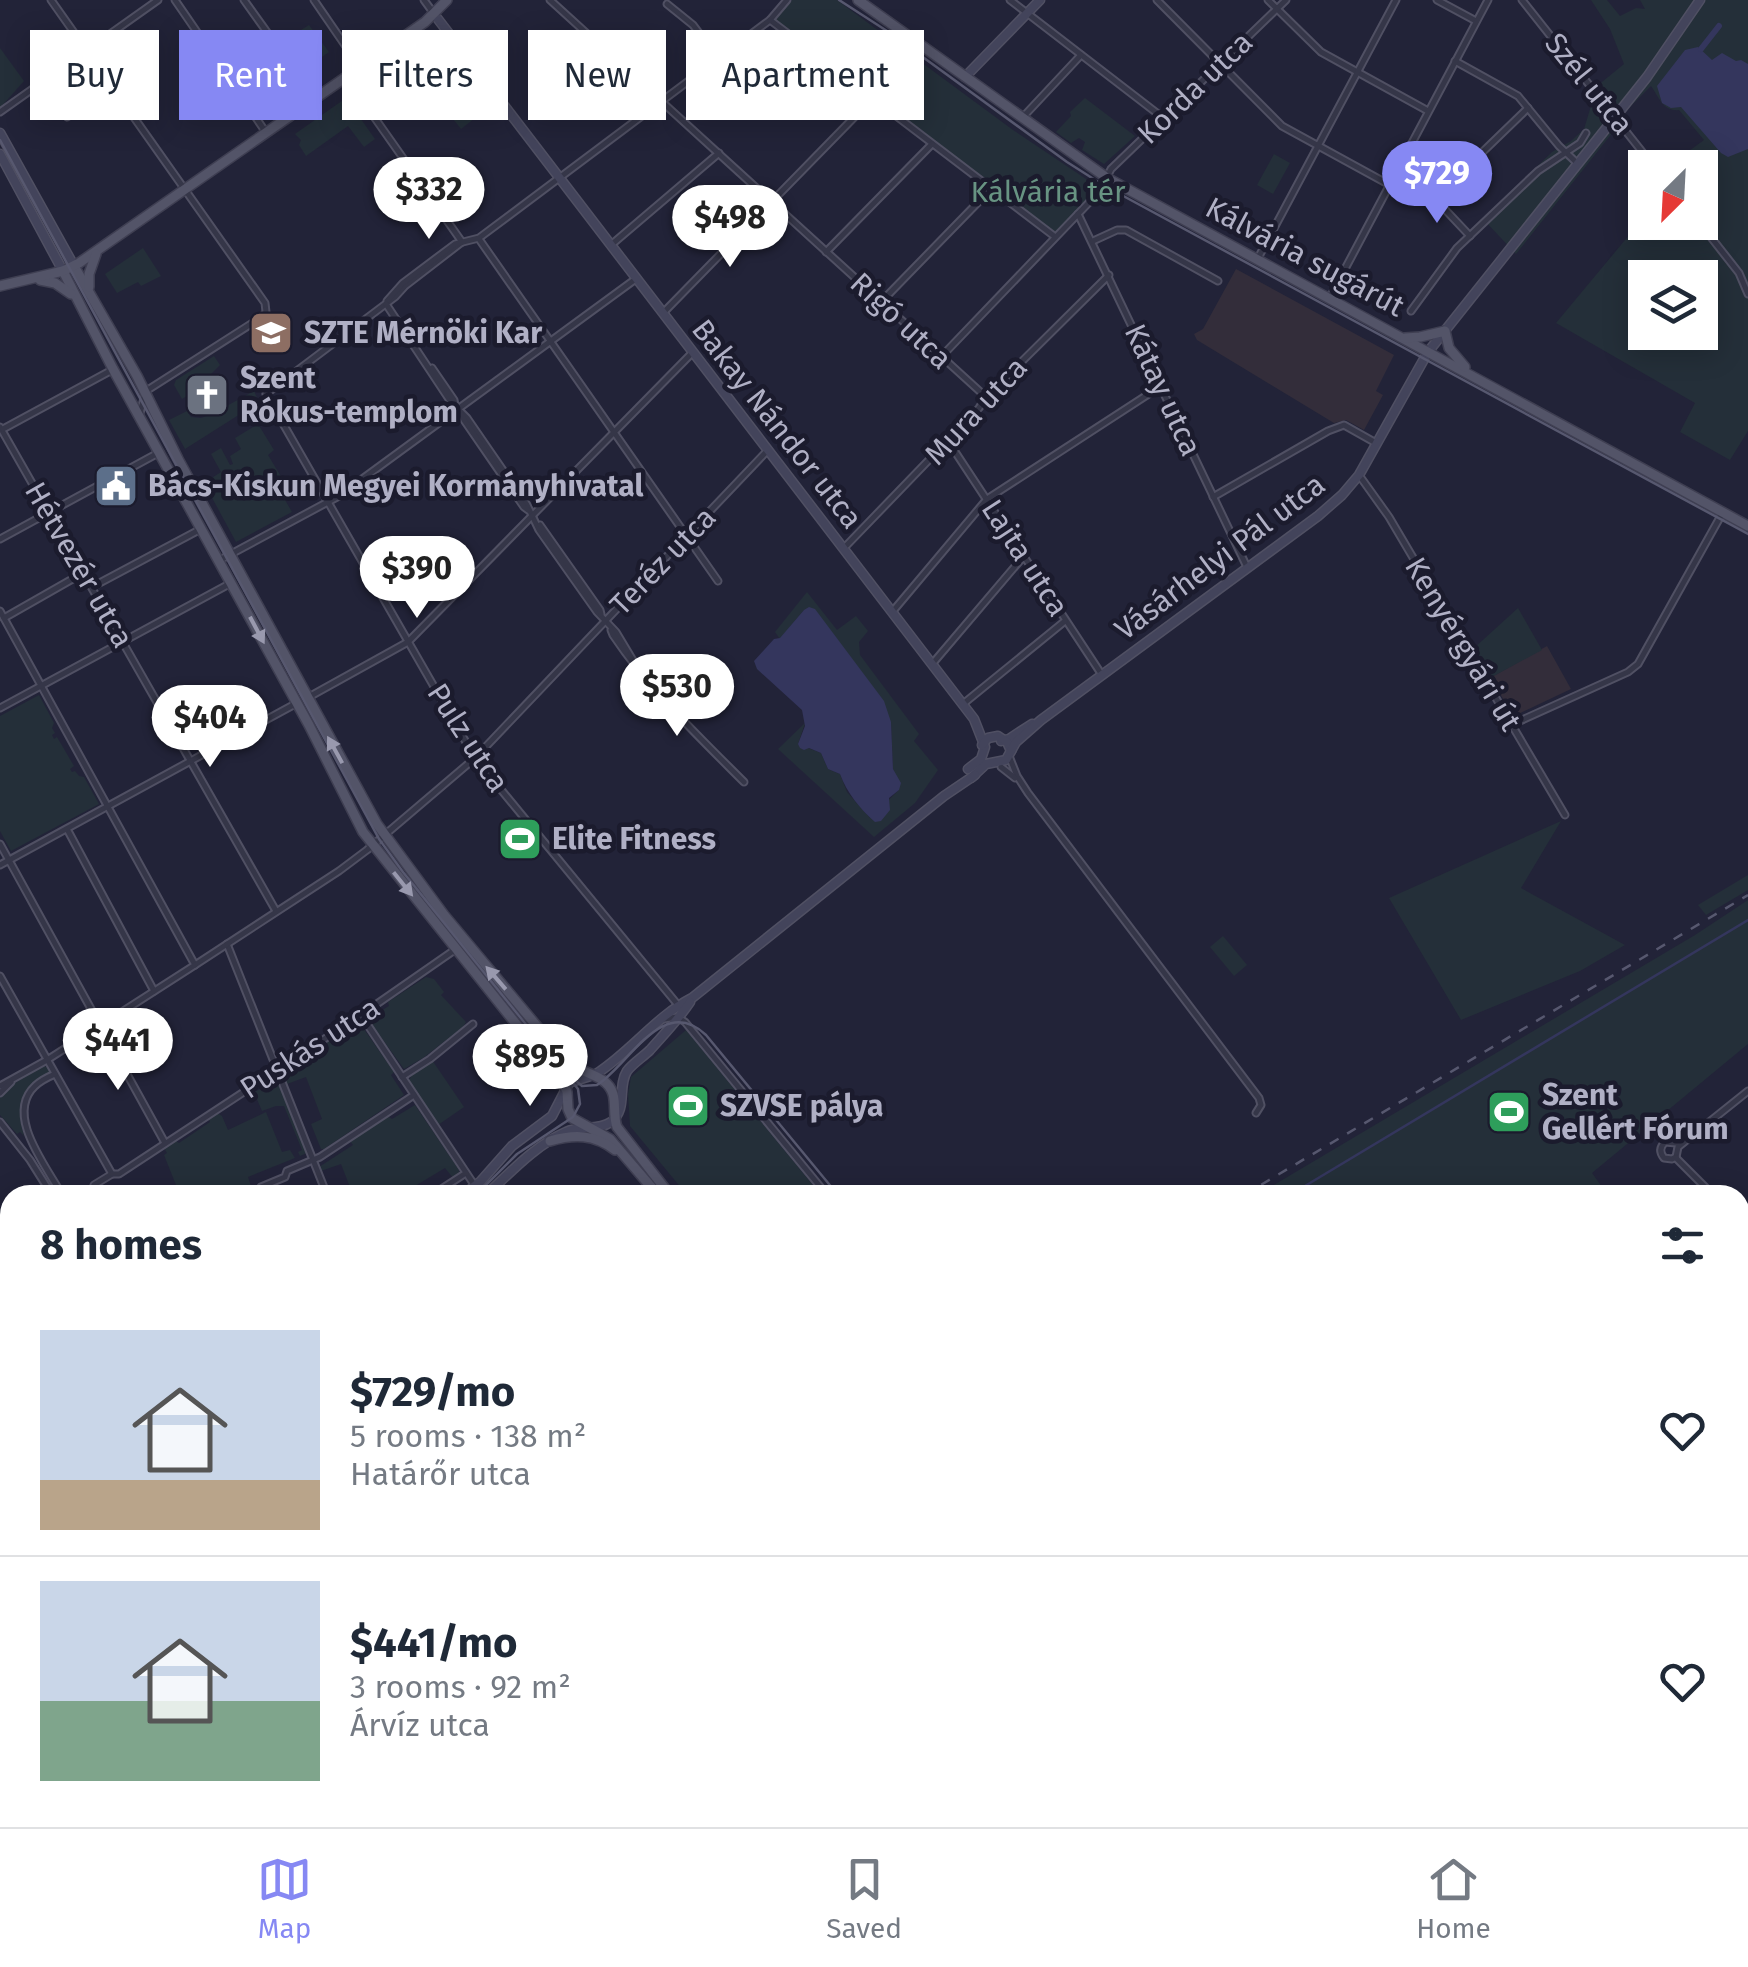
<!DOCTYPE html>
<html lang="en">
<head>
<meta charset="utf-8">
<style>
  body { margin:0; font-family:"Fira Sans",sans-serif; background:#f6f6f7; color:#1f2937; height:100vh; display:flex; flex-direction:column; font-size:38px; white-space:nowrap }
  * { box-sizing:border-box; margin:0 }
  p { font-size:32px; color:#747a83 }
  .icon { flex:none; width:55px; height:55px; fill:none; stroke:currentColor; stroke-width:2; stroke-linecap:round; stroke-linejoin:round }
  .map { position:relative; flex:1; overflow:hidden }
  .side { position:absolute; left:0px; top:1185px; width:1750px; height:642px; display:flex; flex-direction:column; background:#fff; border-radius:30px 30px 0 0; box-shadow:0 5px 25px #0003 }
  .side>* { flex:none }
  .top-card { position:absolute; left:30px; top:30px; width:1000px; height:90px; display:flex; gap:20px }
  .needle { width:65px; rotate:204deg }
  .buttons { position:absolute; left:1628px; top:150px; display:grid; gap:20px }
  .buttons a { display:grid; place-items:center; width:90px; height:90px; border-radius:0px; background:#fff; box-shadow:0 5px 25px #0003; font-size:50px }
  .price { position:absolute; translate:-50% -85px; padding:0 22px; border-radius:35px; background:#fff; color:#222; font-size:32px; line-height:65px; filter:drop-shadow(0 2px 5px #0008) }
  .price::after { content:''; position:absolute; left:50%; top:60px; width:30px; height:22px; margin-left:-15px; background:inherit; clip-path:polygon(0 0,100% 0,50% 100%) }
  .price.current { background:#8688f3; color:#fff }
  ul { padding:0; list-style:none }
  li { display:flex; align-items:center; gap:30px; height:250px; padding:0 40px }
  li+li { border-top:2px solid #e0e1e3 }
  li span { display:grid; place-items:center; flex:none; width:280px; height:200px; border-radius:0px; color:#555 }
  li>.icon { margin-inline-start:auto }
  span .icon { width:120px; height:120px; fill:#fffc; stroke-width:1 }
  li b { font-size:42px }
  h2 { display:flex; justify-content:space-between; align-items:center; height:120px; padding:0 40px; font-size:42px }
  .tag { padding:0 35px; border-radius:0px; background:#fff; box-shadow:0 5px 25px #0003; font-size:35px; line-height:90px }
  .tag.current { background:#8688f3; color:#fff }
  .menu { display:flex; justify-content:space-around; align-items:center; height:140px; border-top:2px solid #e0e1e3; background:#fff; font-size:28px; color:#747a83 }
  .menu a { display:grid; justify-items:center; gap:5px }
  .menu .current { color:#8688f3 }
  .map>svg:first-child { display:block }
  .medical { fill:#332d3a }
  .green { fill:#242f39; fill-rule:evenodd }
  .water { fill:#34365d }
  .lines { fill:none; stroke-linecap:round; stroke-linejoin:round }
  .stream { stroke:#34365d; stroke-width:2.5 }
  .canal { stroke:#34365d; stroke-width:6 }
  .street-casing { stroke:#505063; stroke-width:9 }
  .secondary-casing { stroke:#505063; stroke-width:11 }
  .primary-casing { stroke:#3f3f52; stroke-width:12 }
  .street { stroke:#353648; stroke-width:5 }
  .secondary { stroke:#43445b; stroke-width:8 }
  .primary { stroke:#535468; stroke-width:9 }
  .tram { stroke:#57586f; stroke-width:2.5 }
  .rail { stroke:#57586f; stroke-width:2.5; stroke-dasharray:10 10; stroke-linecap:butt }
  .oneway { fill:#9999ae }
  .labels { text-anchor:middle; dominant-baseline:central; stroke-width:9; stroke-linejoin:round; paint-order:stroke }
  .street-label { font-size:30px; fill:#b0b0c5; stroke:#1b1b2d }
  .park-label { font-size:30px; fill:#689483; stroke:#1b1b2d }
  .poi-label { font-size:30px; font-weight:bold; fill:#b0b0c5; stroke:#1b1b2d; text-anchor:start }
</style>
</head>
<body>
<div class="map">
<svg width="1748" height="1827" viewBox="0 0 1748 1827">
  <rect width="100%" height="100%" fill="#222338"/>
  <g class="medical">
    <polygon points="1236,269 1394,355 1376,391 1383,395 1364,430 1346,420 1334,423 1197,340 1194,334 1203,329"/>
    <polygon points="1547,646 1571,689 1514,716 1490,678"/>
  </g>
  <g class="green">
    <polygon points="792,0 837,0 1013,130 1101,189 1054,237 778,27 776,19"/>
    <path d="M1591,0H1607L1620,16L1636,8L1645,9L1640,0H1748V431L1730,460L1680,432L1695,403L1556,323L1645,216V222H1700V168L1667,167L1704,140L1679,110C1663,112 1659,97 1651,86L1623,114L1613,132L1516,254L1483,219L1552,152L1571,141L1584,129L1597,86L1624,64L1610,29ZM1645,278H1700V332H1645Z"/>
    <polygon points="309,25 329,52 302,71 287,50 305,37 301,30"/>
    <polygon points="0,48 24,81 0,108"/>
    <polygon points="453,89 475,118 461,129 438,100"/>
    <polygon points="346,98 375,139 364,147 348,126 306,156 299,145 301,140 295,134"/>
    <polygon points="1085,98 1135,136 1104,164 1082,150 1085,142 1079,138 1071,143 1056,132 1071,116 1070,112"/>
    <polygon points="1274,154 1290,163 1273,194 1257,185"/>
    <polygon points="143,248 161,276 141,286 138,282 117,293 105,274"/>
    <polygon points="214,356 220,365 211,374 208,383 203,380 200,382 200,388 182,399 174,385 176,380"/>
    <polygon points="254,391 259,402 185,449 169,420 187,411 191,417 201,418 212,414"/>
    <polygon points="258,424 274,450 268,455 288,488 281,493 292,512 236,542 204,483 221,472 211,454 221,448 230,465 233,464 230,456 241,449 235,438"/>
    <polygon points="807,592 837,630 856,616 868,631 859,642 860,655 919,734 914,741 938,770 915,803 874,837 778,749 805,723 798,744 821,753 828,769 840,774 847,792 870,818 899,790 893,769 891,722 804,610 780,639 775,632"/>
    <polygon points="1518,608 1542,650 1490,678 1473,649"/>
    <polygon points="39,695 54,723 52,728 55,733 52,735 54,739 57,737 74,766 70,769 72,772 75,771 79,776 84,777 99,804 11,851 0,831 0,716"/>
    <polygon points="1561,821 1521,888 1625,945 1580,971 1461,1020 1389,898"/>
    <polygon points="1748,875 1748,890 1706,915 1698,905"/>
    <polygon points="1748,900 1748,1044 1592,1173 1605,1191 1599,1195 1257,1195 1695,935"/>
    <polygon points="1223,936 1247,965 1234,976 1210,947"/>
    <polygon points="426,977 434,979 444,992 441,995 466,1022 463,1027 423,1058 404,1069 370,1022 371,1017 389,1006 388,1002"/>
    <polygon points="361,1025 394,1072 391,1075 404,1095 324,1149 321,1149 311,1124 322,1119 306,1077 287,1084 283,1076 305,1061 306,1056 338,1035 343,1036"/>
    <polygon points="686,1030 821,1195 687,1195 630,1126 628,1094 631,1077"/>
    <polygon points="432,1060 464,1107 438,1125 409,1080 412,1075"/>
    <path d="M43,1066L50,1068V1072C21,1095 16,1099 24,1136L20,1132L17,1134L0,1115V1096L10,1086Z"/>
    <polygon points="270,1078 278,1080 307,1153 300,1156 298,1152 302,1150 284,1106 276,1106 262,1111 256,1097 252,1098 251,1094 262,1088 261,1084"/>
    <polygon points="415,1105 459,1170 459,1175 454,1179 445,1168 400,1195 353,1195 341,1164 321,1171 319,1167 353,1145 350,1141 387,1116 392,1119"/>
    <polygon points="266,1112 282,1152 290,1150 295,1158 248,1177 251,1186 236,1192 236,1195 180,1195 164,1155 167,1153 164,1148 175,1140 179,1143 210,1122 208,1118 217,1113 222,1116 228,1130"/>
    <polygon points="0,1485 6,1486 7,1494 10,1494 10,1626 0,1630"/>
    <polygon points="202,1818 378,1818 382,1827 186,1827"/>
    <polygon points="563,1818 915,1818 909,1827 568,1827"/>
    <polygon points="1458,1818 1552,1818 1562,1827 1450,1827"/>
  </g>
  <g class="water">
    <polygon points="1698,47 1712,60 1722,53 1736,61 1741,60 1748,64 1748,149 1728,157 1721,153 1681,107 1671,108 1662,103 1657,86 1685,50"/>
    <path d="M809,607L815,609L884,701L891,722L893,769L901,783L899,790L889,798L890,810L881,821L875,822C860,809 847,793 840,774L828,769L821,753L809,748L804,750L800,748L798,744L805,726L802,710L757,669L754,661L774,639L780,638L804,610Z"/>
  </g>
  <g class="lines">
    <g class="stream">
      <polyline points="1290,1195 1748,920"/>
      <polyline points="584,1818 589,1827"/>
      <polyline points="318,1827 333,1818"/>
    </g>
    <polyline class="canal" points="1701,49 1719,26"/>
    <defs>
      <g id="street">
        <polyline points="51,0 265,303 266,312 262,317 146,391 140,413"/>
        <polyline points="175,0 265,131"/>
        <polyline points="244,0 300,78"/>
        <polyline points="314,0 360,67"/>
        <polyline points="424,0 432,11"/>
        <polyline points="550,0 986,397"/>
        <polyline points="1010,0 1162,117"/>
        <polyline points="1157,0 1282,126 1388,184"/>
        <polyline points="1268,0 1321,52 1428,111"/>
        <polyline points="1437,0 1476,21"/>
        <polyline points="1522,0 1655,168"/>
        <polyline points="667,4 693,25 718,58"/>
        <polyline points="770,20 1054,236"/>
        <polyline points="1455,61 1518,96 1559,146 1577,163"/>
        <polyline points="346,77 462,242"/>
        <polyline points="306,86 314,97"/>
        <polyline points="0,112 158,0"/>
        <polyline points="67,117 111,86"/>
        <polyline points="1023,117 1081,55"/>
        <polyline points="1078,214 1247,567"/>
        <polyline points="1699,222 1739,273 1748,294"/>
        <polyline points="1470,236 1438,202 1436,197 1528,108"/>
        <polyline points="479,239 718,581"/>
        <polyline points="1093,241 1117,230 1126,230 1218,281"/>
        <polyline points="462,242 405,286 395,297 266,394 475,758 678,1005"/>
        <polyline points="611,245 719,153"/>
        <polyline points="826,252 932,144"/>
        <polyline points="1257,260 1396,0"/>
        <polyline points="1329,299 1488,0"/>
        <polyline points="387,301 403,283 455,244 479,238 770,20 787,0"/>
        <polyline points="882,301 991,189"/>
        <polyline points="386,304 451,402 467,418 527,505 539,530 597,612 616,632 640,672"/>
        <polyline points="1411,311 1457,248 1538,171 1580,143 1586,133"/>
        <polyline points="663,313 872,99"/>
        <polyline points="940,358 1099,192 1111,169 1286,0"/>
        <polyline points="432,368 454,400 455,405"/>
        <polyline points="462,415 464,420 524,507 528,510"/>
        <polyline points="0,427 276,911"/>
        <polyline points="3,429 112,370"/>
        <polyline points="948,441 1102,675"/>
        <polyline points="1359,475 1389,517 1565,815"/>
        <polyline points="1213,497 1328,431 1344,425 1376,443"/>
        <polyline points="540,525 600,610 601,614"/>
        <polyline points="0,539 160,452"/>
        <polyline points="844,548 979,408 986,397 1109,275"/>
        <polyline points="218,561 339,496 637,278"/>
        <polyline points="92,587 199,530"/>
        <polyline points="0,611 195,965"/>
        <polyline points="893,611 987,499 1161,386"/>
        <polyline points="4,618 83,573"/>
        <path d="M611,630L613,635C650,690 697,735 744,782"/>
        <polyline points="933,663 1023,557"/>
        <polyline points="307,698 408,642 693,352"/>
        <polyline points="963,704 1065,621"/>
        <polyline points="0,708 231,583"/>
        <polyline points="1511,725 1628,672 1638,664 1723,512"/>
        <polyline points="1009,756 1017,776 1028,793 1259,1098 1261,1105 1256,1113"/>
        <polyline points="1001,767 1015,778"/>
        <polyline points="67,829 154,991"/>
        <polyline points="0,844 165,1143"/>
        <polyline points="0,865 297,703"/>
        <polyline points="227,944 327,1195"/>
        <polyline points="0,976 112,1174"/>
        <polyline points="361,1015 475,1186"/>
        <polyline points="664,1019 677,1017 685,1022 827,1195"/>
        <path d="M55,1074C48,1077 40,1081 35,1086C4,1115 47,1167 62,1195"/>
        <polyline points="402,1077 430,1059 473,1024"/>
        <polyline points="0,1086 47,1060 195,965 339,871 367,850 475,758 768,450"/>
        <polyline points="0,1093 11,1082"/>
        <polyline points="0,1122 30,1160 52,1195"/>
        <polyline points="1676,1157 1678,1147 1748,1091"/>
        <path d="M1676,1157L1672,1159L1664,1158C1659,1152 1660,1147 1665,1142L1676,1143L1684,1139"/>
        <polyline points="1676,1158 1713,1195"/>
        <polyline points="94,1185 112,1174 119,1174 361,1015 456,949"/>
        <polyline points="248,1195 258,1191 261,1187 285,1177 287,1171 320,1157 414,1095"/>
        <polyline points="432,1195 466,1173"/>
        <polyline points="1740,1223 1748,1231"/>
        <polyline points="0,1480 10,1479"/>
        <polyline points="572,1818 577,1827"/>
        <polyline points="1215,1818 1228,1827"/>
        <polyline points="1400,1818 1413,1827"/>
        <polyline points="883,1827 890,1818"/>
        <polyline points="1390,1827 1399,1818"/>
        <polyline points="1686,1827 1694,1818"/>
      </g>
      <g id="secondary">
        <polyline points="434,14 974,719 985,747 981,759 968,769"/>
        <polyline points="965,77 1040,0"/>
        <polyline points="0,133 74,266"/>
        <polyline points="0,154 63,271"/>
        <polyline points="1001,741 1009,739 1032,724"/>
        <polyline points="982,745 988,738 998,736 1007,742 1011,751"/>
        <polyline points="971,778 986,764 1006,760 1016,742 1041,720 1318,516 1342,495 1359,475 1428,352 1647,77 1700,0"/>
        <path d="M463,1195L481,1181L512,1146L552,1116L569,1083C579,1078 590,1078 599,1072C632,1050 657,1016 692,998L944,796L975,775"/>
        <path d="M486,1195C510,1173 535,1145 566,1132C580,1125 598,1131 611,1122C628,1109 617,1087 627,1071C633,1063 643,1057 650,1050C664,1034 678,1020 690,1002"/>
        <polyline points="0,1388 10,1386"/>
        <polyline points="0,1400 10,1399"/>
        <polyline points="1740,1771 1748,1763"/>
      </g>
      <g id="primary">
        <polyline points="858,0 1107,178 1748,526"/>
        <path d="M74,266L137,376L178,459L377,824L444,915L566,1061C581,1074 607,1074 613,1094C616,1105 613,1116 617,1127L670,1195"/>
        <polyline points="63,271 113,369 309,725 363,832 564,1084 567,1092 568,1109 572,1118 610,1139 658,1195"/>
        <polyline points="40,280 55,283 71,294"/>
        <polyline points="0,286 63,271 79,263 425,22 447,0"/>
        <polyline points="89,287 89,274 96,254"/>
        <polyline points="1405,338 1420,337 1445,331 1449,348 1465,367"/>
        <path d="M550,1141C574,1134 594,1134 615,1150"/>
        <polyline points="1719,1818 1732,1827"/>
      </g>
    </defs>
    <use href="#street" class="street-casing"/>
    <use href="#secondary" class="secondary-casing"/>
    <use href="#primary" class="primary-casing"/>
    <use href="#street" class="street"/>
    <use href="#secondary" class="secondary"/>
    <use href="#primary" class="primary"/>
    <g class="tram">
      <polyline points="839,0 887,31 1067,162 1103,185 1748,534"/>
      <polyline points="0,140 379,839 403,872 578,1089 580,1104 573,1117 517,1154 476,1195"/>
      <path d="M569,1075L582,1086L597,1085C629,1065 663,993 706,1035L838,1195"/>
      <polyline points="0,1397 10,1395"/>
      <polyline points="110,1827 123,1818"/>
    </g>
    <g class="rail">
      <polyline points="1244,1195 1748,895"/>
      <polyline points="1565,1818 1576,1827"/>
      <polyline points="181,1827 197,1818"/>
    </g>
  </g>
  <defs><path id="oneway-solid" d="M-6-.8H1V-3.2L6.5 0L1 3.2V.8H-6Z" transform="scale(2.5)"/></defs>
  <g class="oneway">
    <use href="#oneway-solid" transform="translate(257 630) rotate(62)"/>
    <use href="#oneway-solid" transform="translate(335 750) rotate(-119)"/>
    <use href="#oneway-solid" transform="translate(403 884) rotate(51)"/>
    <use href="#oneway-solid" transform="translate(496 978) rotate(-131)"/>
  </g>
  <defs>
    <symbol id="university-square" viewBox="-11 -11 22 22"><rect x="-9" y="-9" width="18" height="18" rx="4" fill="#8d6e63" stroke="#1b1b2d"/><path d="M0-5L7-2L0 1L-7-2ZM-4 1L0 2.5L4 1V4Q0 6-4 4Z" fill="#fff"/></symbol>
    <symbol id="church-square" viewBox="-11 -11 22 22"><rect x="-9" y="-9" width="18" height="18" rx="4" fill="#6b7280" stroke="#1b1b2d"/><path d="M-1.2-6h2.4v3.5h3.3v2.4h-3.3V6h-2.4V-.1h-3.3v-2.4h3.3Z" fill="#fff"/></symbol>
    <symbol id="civic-square" viewBox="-11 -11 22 22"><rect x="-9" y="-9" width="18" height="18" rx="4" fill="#5c6f8a" stroke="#1b1b2d"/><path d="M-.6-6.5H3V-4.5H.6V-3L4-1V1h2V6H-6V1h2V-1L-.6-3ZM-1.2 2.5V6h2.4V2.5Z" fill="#fff"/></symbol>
    <symbol id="stadium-square" viewBox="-11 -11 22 22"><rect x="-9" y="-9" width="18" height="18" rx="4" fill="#2e9e5b" stroke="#1b1b2d"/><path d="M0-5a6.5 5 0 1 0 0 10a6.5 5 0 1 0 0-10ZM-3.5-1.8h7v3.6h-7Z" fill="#fff"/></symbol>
  </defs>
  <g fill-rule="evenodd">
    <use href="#university-square" x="246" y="308" width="50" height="50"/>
    <use href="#church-square" x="182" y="370" width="50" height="50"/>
    <use href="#civic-square" x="91" y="461" width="50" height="50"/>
    <use href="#stadium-square" x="495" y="814" width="50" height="50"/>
    <use href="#stadium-square" x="663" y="1081" width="50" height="50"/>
    <use href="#stadium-square" x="1484" y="1087" width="50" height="50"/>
  </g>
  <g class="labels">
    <g class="street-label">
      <text transform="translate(1589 84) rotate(51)">Szél utca</text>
      <text transform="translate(1195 88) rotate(-44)">Korda utca</text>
      <text transform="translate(1305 257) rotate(28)">Kálvária sugárút</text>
      <text transform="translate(901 321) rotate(43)">Rigó utca</text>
      <text transform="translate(1163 390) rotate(65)">Kátay utca</text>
      <text transform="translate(976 411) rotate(-47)">Mura utca</text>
      <text transform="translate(777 424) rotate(52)">Bakay Nándor utca</text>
      <text transform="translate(1220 557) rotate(-37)">Vásárhelyi Pál utca</text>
      <text transform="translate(1025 558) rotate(57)">Lajta utca</text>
      <text transform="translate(663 561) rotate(-46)">Teréz utca</text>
      <text transform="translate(79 565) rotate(60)">Hétvezér utca</text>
      <text transform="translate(1463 644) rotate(59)">Kenyérgyári út</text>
      <text transform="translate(468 738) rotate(57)">Pulz utca</text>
      <text transform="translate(310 1048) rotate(-33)">Puskás utca</text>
    </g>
    <g class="park-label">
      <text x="1048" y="192">Kálvária tér</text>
    </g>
    <g class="poi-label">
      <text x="304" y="333">SZTE Mérnöki Kar</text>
      <text x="240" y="378">Szent<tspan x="240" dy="34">Rókus-templom</tspan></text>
      <text x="148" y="486">Bács-Kiskun Megyei Kormányhivatal</text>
      <text x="552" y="839">Elite Fitness</text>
      <text x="1542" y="1095">Szent<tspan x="1542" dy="34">Gellért Fórum</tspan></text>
      <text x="720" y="1106">SZVSE pálya</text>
    </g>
  </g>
</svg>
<div class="buttons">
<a><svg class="needle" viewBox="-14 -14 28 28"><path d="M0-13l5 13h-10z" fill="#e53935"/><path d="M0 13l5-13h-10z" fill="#747a83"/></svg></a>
<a><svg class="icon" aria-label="layers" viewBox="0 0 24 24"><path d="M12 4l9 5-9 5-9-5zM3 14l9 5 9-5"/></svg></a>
</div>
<b class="price current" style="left:1437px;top:226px">$729</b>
<b class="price" style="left:429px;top:242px">$332</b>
<b class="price" style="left:730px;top:270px">$498</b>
<b class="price" style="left:417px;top:621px">$390</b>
<b class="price" style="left:677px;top:739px">$530</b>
<b class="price" style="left:210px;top:770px">$404</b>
<b class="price" style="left:118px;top:1093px">$441</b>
<b class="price" style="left:530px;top:1109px">$895</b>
<div class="top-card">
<a class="tag">Buy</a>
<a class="tag current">Rent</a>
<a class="tag">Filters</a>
<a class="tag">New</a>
<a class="tag">Apartment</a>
</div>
<section class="side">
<h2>8 homes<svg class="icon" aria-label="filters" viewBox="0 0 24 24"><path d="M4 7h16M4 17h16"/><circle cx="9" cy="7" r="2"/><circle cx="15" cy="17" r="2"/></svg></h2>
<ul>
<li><span style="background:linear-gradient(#c9d6e8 75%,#b9a48a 0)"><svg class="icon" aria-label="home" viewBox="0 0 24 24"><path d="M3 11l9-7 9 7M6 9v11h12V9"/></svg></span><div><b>$729/mo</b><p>5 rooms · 138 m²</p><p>Határőr utca</p></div><svg class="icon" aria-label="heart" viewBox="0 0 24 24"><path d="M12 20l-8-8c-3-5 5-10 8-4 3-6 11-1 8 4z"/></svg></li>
<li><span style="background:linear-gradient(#c9d6e8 60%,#7fa58c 0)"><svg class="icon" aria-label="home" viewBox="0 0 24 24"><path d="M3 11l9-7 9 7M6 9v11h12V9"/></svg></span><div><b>$441/mo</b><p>3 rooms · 92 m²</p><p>Árvíz utca</p></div><svg class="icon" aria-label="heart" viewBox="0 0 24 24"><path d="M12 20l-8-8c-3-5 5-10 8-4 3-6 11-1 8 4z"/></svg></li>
</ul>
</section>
</div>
<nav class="menu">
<a class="current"><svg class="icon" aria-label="map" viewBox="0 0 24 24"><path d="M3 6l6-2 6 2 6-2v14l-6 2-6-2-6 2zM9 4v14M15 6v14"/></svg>Map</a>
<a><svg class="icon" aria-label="saved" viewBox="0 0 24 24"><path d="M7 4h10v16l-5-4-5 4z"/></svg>Saved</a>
<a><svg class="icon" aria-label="home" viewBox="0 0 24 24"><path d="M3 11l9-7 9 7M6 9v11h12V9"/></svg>Home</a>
</nav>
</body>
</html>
